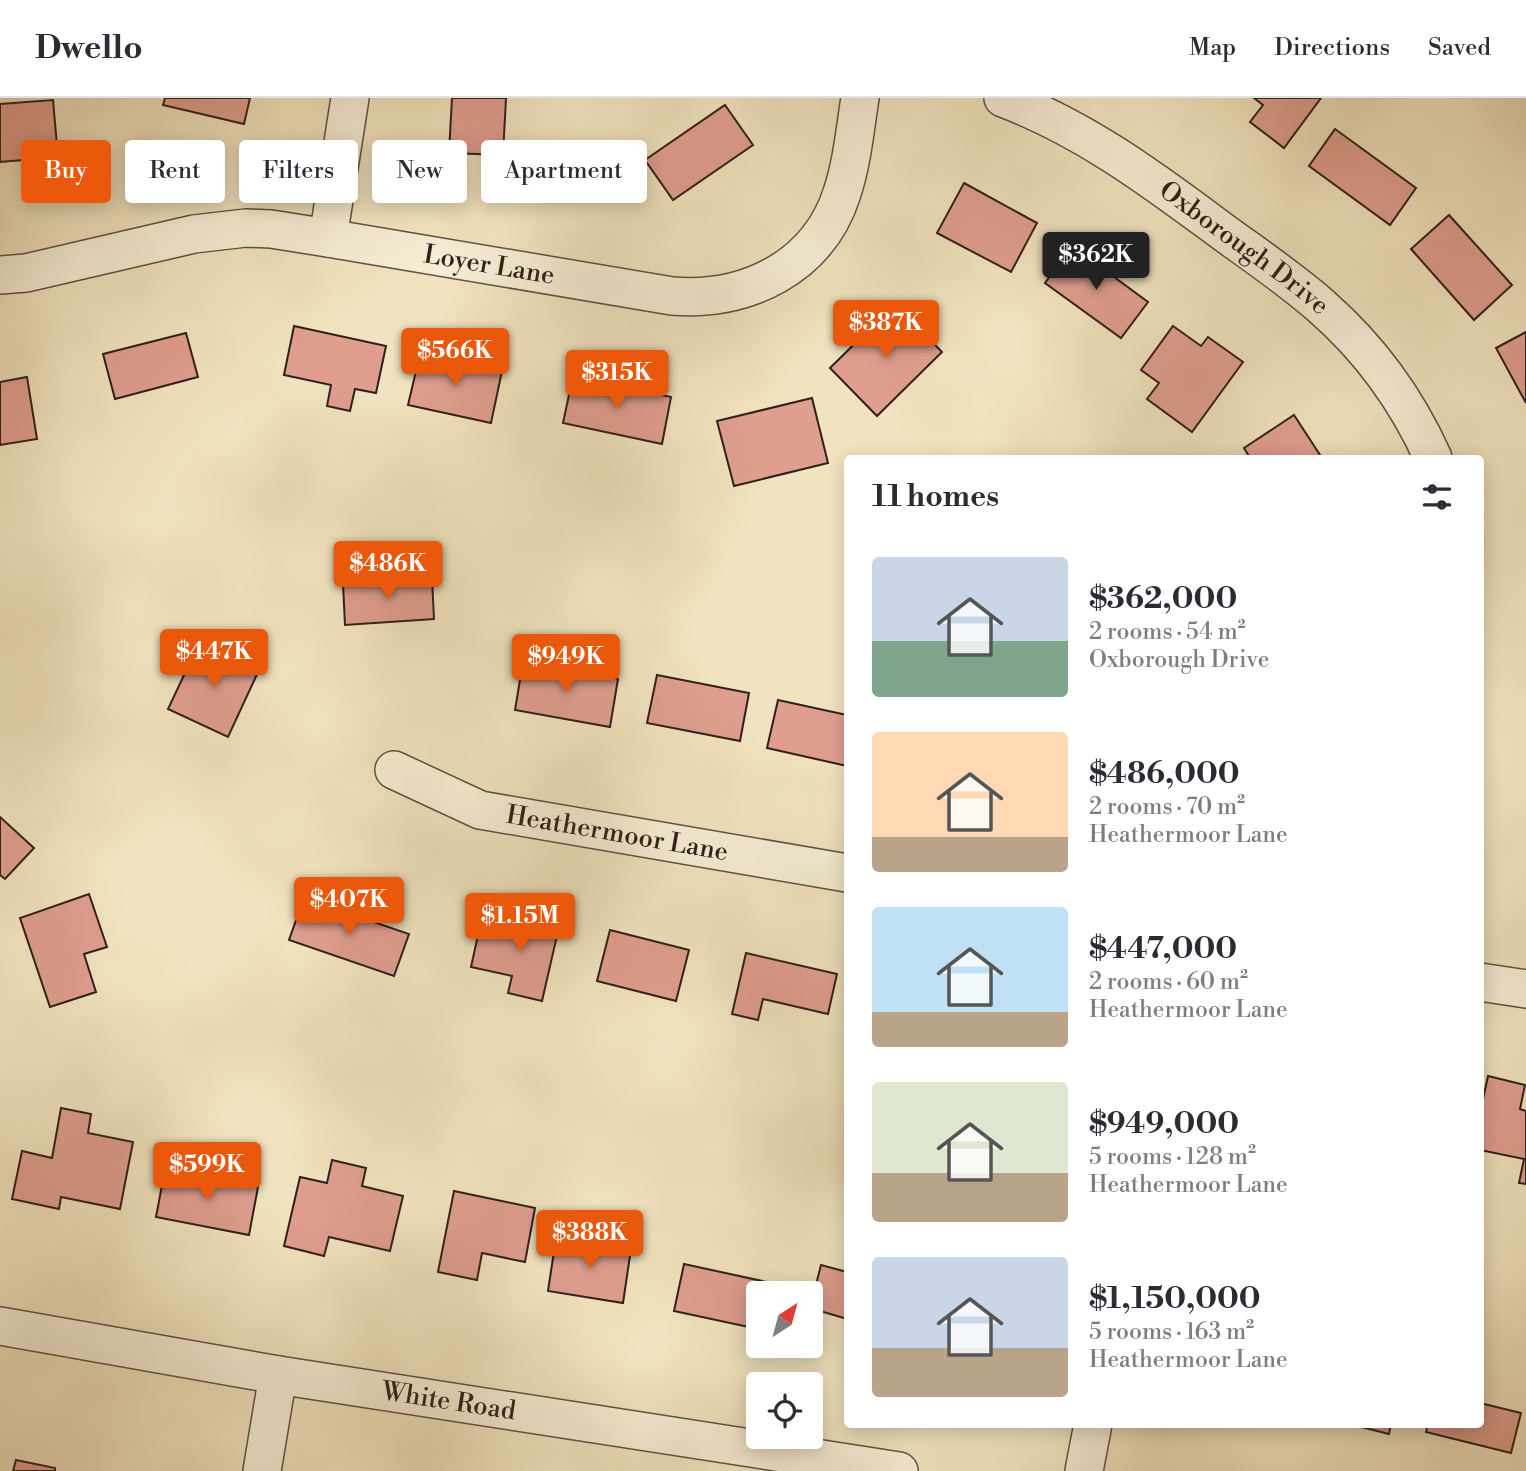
<!DOCTYPE html>
<html lang="en">
<head>
<meta charset="utf-8">
<style>
  body { margin:0; font-family:"Libre Bodoni",serif; background:#f2f2f3; color:#2b2b33; height:100vh; display:flex; flex-direction:column; font-size:26px; white-space:nowrap }
  * { box-sizing:border-box; margin:0 }
  p { font-size:23px; color:#7c7c81 }
  .icon { flex:none; width:38px; height:38px; fill:none; stroke:currentColor; stroke-width:2; stroke-linecap:round; stroke-linejoin:round }
  .map { position:relative; flex:1; overflow:hidden }
  .side { position:absolute; left:844px; top:357px; width:640px; height:973px; display:flex; flex-direction:column; background:#fff; border-radius:7px; box-shadow:0 4px 18px #0003 }
  .side>* { flex:none }
  .banner { position:absolute; left:21px; top:42px; width:665px; height:63px; display:flex; gap:14px }
  .needle { width:46px; rotate:36deg }
  .fabs { position:absolute; left:746px; top:1183px; display:grid; gap:14px }
  .fabs a { display:grid; place-items:center; width:77px; height:77px; border-radius:7px; background:#fff; box-shadow:0 4px 18px #0003; font-size:35px }
  .price { position:absolute; translate:-50% -60px; padding:0 16px; border-radius:7px; background:#ea580c; color:#fff; font-size:23px; line-height:46px; filter:drop-shadow(0 2px 4px #0008) }
  .price::after { content:''; position:absolute; left:50%; top:42px; width:21px; height:16px; margin-left:-10px; background:inherit; clip-path:polygon(0 0,100% 0,50% 100%) }
  .price.active { background:#222; color:#fff }
  ul { padding:0; list-style:none }
  li { display:flex; align-items:center; gap:21px; height:175px; padding:0 28px }
  li span { display:grid; place-items:center; flex:none; width:196px; height:140px; border-radius:7px; color:#555 }
  li>.icon { margin-inline-start:auto }
  span .icon { width:84px; height:84px; fill:#fffc; stroke-width:1 }
  li b { font-size:30px }
  h2 { display:flex; justify-content:space-between; align-items:center; height:84px; padding:0 28px; font-size:30px }
  .chip { padding:0 24px; border-radius:7px; background:#fff; box-shadow:0 4px 18px #0003; font-size:24px; line-height:63px }
  .chip.active { background:#ea580c; color:#fff }
  header { display:flex; align-items:center; gap:42px; box-sizing:border-box; height:98px; padding:0 35px; background:#fff; border-bottom:2px solid #e1e1e2 }
  header strong { font-size:33px }
  nav { display:flex; gap:38px; margin-inline-start:auto; font-size:24px }
  .map>svg:first-child { display:block }
  .building { fill:#e09e8f; stroke:#2e201b; stroke-width:2 }
  .lines { fill:none; stroke-linecap:round; stroke-linejoin:round }
  .minor-casing { stroke:#5f5144; stroke-width:40 }
  .minor { stroke:#f6edd5; stroke-width:37 }
  .labels { text-anchor:middle; dominant-baseline:central; stroke-width:5; stroke-linejoin:round; paint-order:stroke }
  .street-label { font-size:26px; fill:#2e201b; stroke:#f6edd5 }
</style>
</head>
<body>
<header>
<strong>Dwello</strong>
<nav><a>Map</a><a>Directions</a><a>Saved</a></nav>
</header>
<div class="map">
<svg width="1526" height="1373" viewBox="0 0 1526 1373">
  <rect width="100%" height="100%" fill="#f1e3bf"/>
  <filter id="stains"><feTurbulence type="fractalNoise" baseFrequency=".00286" numOctaves="4"/><feColorMatrix values="0 0 0 0 .2 0 0 0 0 .09 0 0 0 0 .02 0 0 0 .5 -.17"/></filter>
  <radialGradient id="worn" r=".72"><stop offset=".6" stop-color="#630" stop-opacity="0"/><stop offset="1" stop-color="#630" stop-opacity=".3"/></radialGradient>
  <g class="building">
    <polygon points="165,0 250,0 244,26 163,7"/>
    <polygon points="452,0 506,0 503,57 449,55"/>
    <polygon points="1254,0 1321,0 1284,50 1250,24 1263,7"/>
    <polygon points="53,2 58,59 0,64 0,6"/>
    <polygon points="725,7 753,47 673,102 645,62"/>
    <polygon points="1335,31 1416,90 1390,127 1309,68"/>
    <polygon points="964,85 1037,125 1011,174 937,135"/>
    <polygon points="1449,117 1512,187 1474,222 1411,151"/>
    <polygon points="1072,148 1148,204 1121,240 1045,185"/>
    <polygon points="895,206 942,254 877,318 830,270"/>
    <polygon points="294,228 386,248 376,295 355,291 350,313 327,308 331,287 284,277"/>
    <polygon points="1173,228 1201,248 1208,239 1243,264 1192,334 1147,301 1159,285 1141,272"/>
    <polygon points="1526,234 1526,305 1496,250"/>
    <polygon points="186,235 198,279 115,301 103,256"/>
    <polygon points="420,256 502,273 491,325 408,307"/>
    <polygon points="573,278 671,299 662,346 563,325"/>
    <polygon points="27,279 37,341 0,347 0,284"/>
    <polygon points="812,300 828,365 734,388 717,323"/>
    <polygon points="1294,317 1322,360 1250,360 1244,350"/>
    <polygon points="432,480 434,521 345,527 343,486"/>
    <polygon points="200,543 259,572 228,639 168,611"/>
    <polygon points="523,564 618,581 610,629 515,612"/>
    <polygon points="657,577 749,595 740,643 647,625"/>
    <polygon points="778,602 847,617 847,668 767,650"/>
    <polygon points="0,719 34,750 5,781 0,777"/>
    <polygon points="89,796 107,849 84,856 96,894 50,909 20,820"/>
    <polygon points="304,800 409,836 394,878 289,842"/>
    <polygon points="519,811 561,820 542,903 508,895 512,878 471,869 480,828 513,835"/>
    <polygon points="610,832 689,852 676,903 597,883"/>
    <polygon points="746,855 837,876 828,916 763,901 758,922 732,916"/>
    <polygon points="1488,978 1525,987 1520,1011 1526,1013 1526,1086 1519,1085 1524,1061 1480,1052 1480,1015"/>
    <polygon points="61,1010 91,1016 88,1035 133,1044 120,1111 61,1099 59,1111 12,1101 22,1053 52,1060"/>
    <polygon points="332,1062 366,1070 362,1088 403,1098 390,1153 329,1139 324,1158 284,1148 300,1079 327,1085"/>
    <polygon points="165,1071 258,1089 249,1137 156,1119"/>
    <polygon points="454,1093 535,1110 525,1164 482,1155 477,1182 438,1174"/>
    <polygon points="556,1140 631,1151 623,1205 548,1193"/>
    <polygon points="684,1166 776,1186 774,1195 758,1195 758,1231 674,1213"/>
    <polygon points="821,1167 847,1174 847,1221 810,1210"/>
    <polygon points="1480,1305 1521,1315 1511,1355 1426,1334 1428,1326 1480,1326"/>
    <polygon points="1357,1326 1391,1326 1389,1336 1357,1328"/>
    <polygon points="16,1362 55,1370 55,1373 13,1373"/>
  </g>
  <g class="lines">
    <defs>
      <g id="minor">
        <path id="s1" d="M1003,0C1080,29 1145,76 1211,125C1247,152 1287,178 1321,208C1369,250 1407,302 1433,360"/>
        <polyline points="328,140 350,0"/>
        <path id="s2" d="M0,177L26,175L194,136L246,130L271,131L328,140L672,198C746,204 818,170 842,95C852,65 855,32 860,0"/>
        <path id="s3" d="M394,672L480,712L847,775"/>
        <polyline points="1480,884 1526,891"/>
        <path id="s4" d="M0,1228L278,1277L899,1373"/>
        <polyline points="262,1373 278,1277"/>
        <polyline points="1084,1373 1093,1326"/>
      </g>
    </defs>
    <use href="#minor" class="minor-casing"/>
    <use href="#minor" class="minor"/>
  </g>
  <g class="labels">
    <g class="street-label">
      <text stroke="none"><textPath href="#s1" startOffset="285">Oxborough Drive</textPath></text>
      <text stroke="none"><textPath href="#s2" startOffset="497">Loyer Lane</textPath></text>
      <text stroke="none"><textPath href="#s3" startOffset="234">Heathermoor Lane</textPath></text>
      <text stroke="none"><textPath href="#s4" startOffset="455">White Road</textPath></text>
    </g>
  </g>
  <rect width="100%" height="100%" filter="url(#stains)"/>
  <rect width="100%" height="100%" fill="url(#worn)"/>
</svg>
<div class="fabs">
<a><svg class="needle" viewBox="-14 -14 28 28"><path d="M0-13l5 13h-10z" fill="#e53935"/><path d="M0 13l5-13h-10z" fill="#7c7c81"/></svg></a>
<a><svg class="icon" aria-label="locate" viewBox="0 0 24 24"><circle cx="12" cy="12" r="6"/><path d="M12 2v4M12 18v4M2 12h4M18 12h4"/></svg></a>
</div>
<b class="price active" style="left:1096px;top:194px">$362K</b>
<b class="price" style="left:886px;top:262px">$387K</b>
<b class="price" style="left:455px;top:290px">$566K</b>
<b class="price" style="left:617px;top:312px">$315K</b>
<b class="price" style="left:388px;top:503px">$486K</b>
<b class="price" style="left:214px;top:591px">$447K</b>
<b class="price" style="left:566px;top:596px">$949K</b>
<b class="price" style="left:349px;top:839px">$407K</b>
<b class="price" style="left:520px;top:855px">$1.15M</b>
<b class="price" style="left:207px;top:1104px">$599K</b>
<b class="price" style="left:590px;top:1172px">$388K</b>
<div class="banner">
<a class="chip active">Buy</a>
<a class="chip">Rent</a>
<a class="chip">Filters</a>
<a class="chip">New</a>
<a class="chip">Apartment</a>
</div>
<section class="side">
<h2>11 homes<svg class="icon" aria-label="filters" viewBox="0 0 24 24"><path d="M4 7h16M4 17h16"/><circle cx="9" cy="7" r="2"/><circle cx="15" cy="17" r="2"/></svg></h2>
<ul>
<li><span style="background:linear-gradient(#c9d6e8 60%,#7fa58c 0)"><svg class="icon" aria-label="home" viewBox="0 0 24 24"><path d="M3 11l9-7 9 7M6 9v11h12V9"/></svg></span><div><b>$362,000</b><p>2 rooms · 54 m²</p><p>Oxborough Drive</p></div></li>
<li><span style="background:linear-gradient(#ffd9b3 75%,#b9a48a 0)"><svg class="icon" aria-label="home" viewBox="0 0 24 24"><path d="M3 11l9-7 9 7M6 9v11h12V9"/></svg></span><div><b>$486,000</b><p>2 rooms · 70 m²</p><p>Heathermoor Lane</p></div></li>
<li><span style="background:linear-gradient(#bfe0f5 75%,#b9a48a 0)"><svg class="icon" aria-label="home" viewBox="0 0 24 24"><path d="M3 11l9-7 9 7M6 9v11h12V9"/></svg></span><div><b>$447,000</b><p>2 rooms · 60 m²</p><p>Heathermoor Lane</p></div></li>
<li><span style="background:linear-gradient(#dfe7d0 65%,#b9a48a 0)"><svg class="icon" aria-label="home" viewBox="0 0 24 24"><path d="M3 11l9-7 9 7M6 9v11h12V9"/></svg></span><div><b>$949,000</b><p>5 rooms · 128 m²</p><p>Heathermoor Lane</p></div></li>
<li><span style="background:linear-gradient(#c9d6e8 65%,#b9a48a 0)"><svg class="icon" aria-label="home" viewBox="0 0 24 24"><path d="M3 11l9-7 9 7M6 9v11h12V9"/></svg></span><div><b>$1,150,000</b><p>5 rooms · 163 m²</p><p>Heathermoor Lane</p></div></li>
</ul>
</section>
</div>
</body>
</html>
